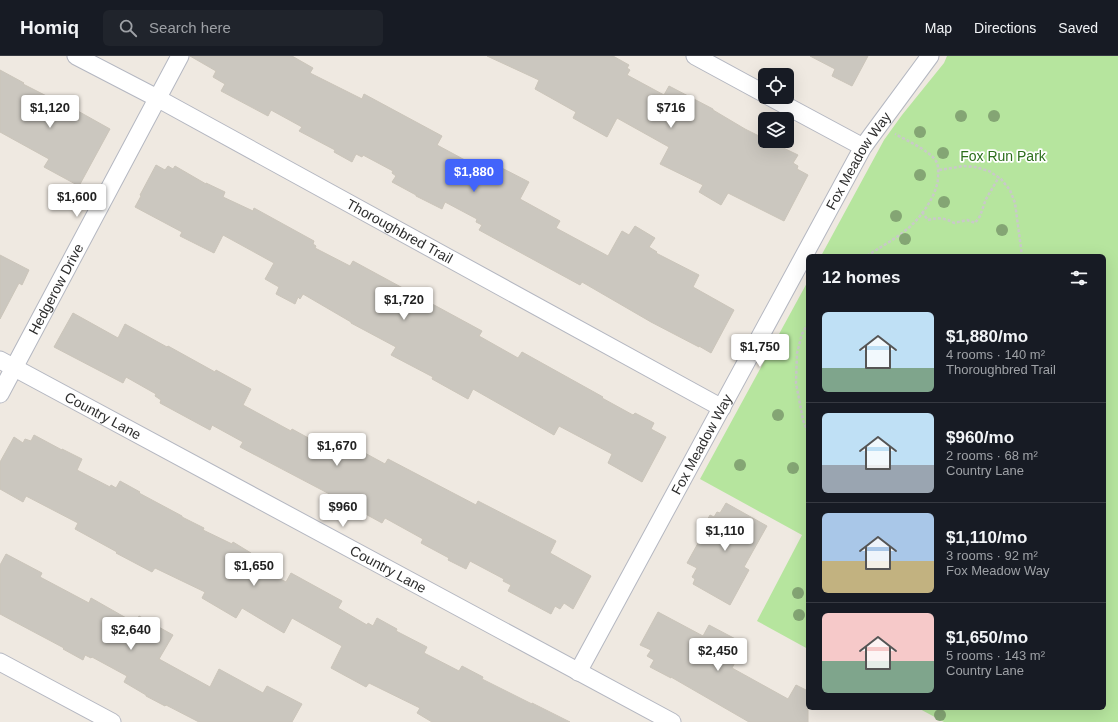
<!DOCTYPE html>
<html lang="en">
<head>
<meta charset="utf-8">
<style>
  body { margin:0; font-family:Arial,sans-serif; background:#20242c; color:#f1f3f6; height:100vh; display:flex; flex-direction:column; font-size:15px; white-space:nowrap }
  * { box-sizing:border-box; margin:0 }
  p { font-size:13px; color:#9ea1a6 }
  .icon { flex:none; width:22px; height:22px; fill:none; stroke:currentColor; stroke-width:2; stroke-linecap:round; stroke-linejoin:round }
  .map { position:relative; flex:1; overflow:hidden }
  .side { position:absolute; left:806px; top:198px; width:300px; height:456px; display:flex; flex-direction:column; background:#171b24; border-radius:6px; box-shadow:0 4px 16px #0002 }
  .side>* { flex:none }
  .tools { position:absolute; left:758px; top:12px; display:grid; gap:8px }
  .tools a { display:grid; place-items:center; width:36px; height:36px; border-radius:6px; background:#171b24; box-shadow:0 4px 16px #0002; font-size:20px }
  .price { position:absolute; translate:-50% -34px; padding:0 9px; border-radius:4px; background:#fff; color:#222; font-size:13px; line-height:26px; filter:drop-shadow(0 1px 2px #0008) }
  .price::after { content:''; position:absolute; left:50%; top:24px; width:12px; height:9px; margin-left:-6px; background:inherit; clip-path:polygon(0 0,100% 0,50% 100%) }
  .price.on { background:#4264fb; color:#fff }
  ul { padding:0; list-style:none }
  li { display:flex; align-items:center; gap:12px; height:100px; padding:0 16px }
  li+li { border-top:1px solid #363941 }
  li span { display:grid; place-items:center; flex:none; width:112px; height:80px; border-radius:6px; color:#555 }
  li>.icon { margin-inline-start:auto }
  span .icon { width:48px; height:48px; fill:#fffc; stroke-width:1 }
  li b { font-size:17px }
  h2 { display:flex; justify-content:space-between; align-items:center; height:48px; padding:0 16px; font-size:17px }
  header { display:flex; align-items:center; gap:24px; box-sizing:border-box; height:56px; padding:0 20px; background:#171b24; border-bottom:1px solid #363941 }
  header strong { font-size:19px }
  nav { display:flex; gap:22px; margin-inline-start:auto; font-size:14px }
  .search { width:280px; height:36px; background:#20242c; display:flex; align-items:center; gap:10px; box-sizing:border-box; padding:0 14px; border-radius:6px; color:#9ea1a6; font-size:15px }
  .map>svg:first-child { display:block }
  .green { fill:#b6e59e }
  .building { fill:#cbc7bf; stroke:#cbc5ba }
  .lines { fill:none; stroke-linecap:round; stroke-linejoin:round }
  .street-casing { stroke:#b4b7c1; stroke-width:19 }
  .path { stroke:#c9c9c9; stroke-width:2.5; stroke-dasharray:3 2; stroke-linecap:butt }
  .street { stroke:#fff; stroke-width:17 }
  .tree { fill:#84a574 }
  .labels { text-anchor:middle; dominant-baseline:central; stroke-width:3.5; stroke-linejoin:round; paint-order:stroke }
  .park-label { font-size:14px; fill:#2c6e1b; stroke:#fff }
  .street-label { font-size:14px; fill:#2e2e2e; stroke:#fff }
</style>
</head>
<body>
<header>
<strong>Homiq</strong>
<div class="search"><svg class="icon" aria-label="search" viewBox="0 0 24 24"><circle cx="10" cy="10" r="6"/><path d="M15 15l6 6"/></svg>Search here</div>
<nav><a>Map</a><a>Directions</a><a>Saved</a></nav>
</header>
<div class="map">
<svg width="1118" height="666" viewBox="0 0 1118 666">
  <rect width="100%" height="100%" fill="#efe9e1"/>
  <g class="green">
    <polygon points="947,0 1118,0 1118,666 944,666 918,652 1104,652 1104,200 821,200 884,84 902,59 944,7"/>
    <polygon points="808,225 808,593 757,565 802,479 700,423"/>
  </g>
  <g class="building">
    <polygon points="190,0 292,0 313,12 310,17 362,43 364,38 442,80 437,89 489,117 494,108 529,126 520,143 560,165 556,172 608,200 622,175 629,179 635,170 655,182 649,191 657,196 656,197 699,219 693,231 734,254 711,297 699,290 699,291 651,266 582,226 580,229 479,174 482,169 476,166 477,163 445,146 442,153 416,140 416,139 392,126 396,120 392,117 393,115 363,99 362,101 356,98 352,106 334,96 335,94 299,75 302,71 271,54 268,60 221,35 225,28 213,21 216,15"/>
    <polygon points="487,0 613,0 629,9 627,12 630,14 627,19 664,39 669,30 713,53 713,54 745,73 765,83 765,85 769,85 798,99 793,107 798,110 797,113 808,119 784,165 728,137 721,149 699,136 703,129 660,108 669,91 617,62 607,81 573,62 576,56 535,33 539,24"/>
    <polygon points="810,0 868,0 852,30 832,20 835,13"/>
    <polygon points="0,14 24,27 23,28 76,55 76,54 110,73 79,130 44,111 49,103 0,76"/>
    <polygon points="156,109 165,114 168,110 173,113 175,110 206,128 206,127 225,136 223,141 253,155 254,152 314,185 313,188 316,190 315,192 350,210 353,205 482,275 479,280 518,302 522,296 603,341 602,342 633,359 635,357 654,367 651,373 666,381 642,426 608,407 612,398 559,370 554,379 473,333 468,343 432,323 433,321 391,299 396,291 351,267 351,266 303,238 300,243 298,241 295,248 276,238 279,231 265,223 274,207 223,179 214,197 180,180 182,176 135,151 141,140 140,139"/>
    <polygon points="0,199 29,214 22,229 19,227 0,263"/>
    <polygon points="73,257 118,282 125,268 167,291 168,290 215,316 216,314 251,333 243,349 291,375 292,373 334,396 341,384 385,408 388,403 476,449 478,445 556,485 550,497 591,520 573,553 564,547 560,553 555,550 551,558 508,535 511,529 503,525 504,523 470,505 466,513 448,504 449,502 421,487 423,483 385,462 382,467 360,455 360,454 240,391 243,386 212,369 210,374 160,347 161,344 155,340 156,338 126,321 123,327 54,291"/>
    <polygon points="34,379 62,394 62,393 82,403 77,414 110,431 111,429 116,432 120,425 140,436 139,437 182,460 182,461 204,472 203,474 232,488 233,486 251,497 248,503 253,505 252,507 286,526 291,517 342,545 338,552 367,569 368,567 373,570 377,562 397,573 396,575 427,591 424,597 459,615 462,610 483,621 482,623 532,648 532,647 570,666 432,666 417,657 420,652 369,627 366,631 331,612 342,590 292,562 284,577 242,552 236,562 202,542 205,536 155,512 152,516 116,497 117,496 75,473 78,467 26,440 23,446 0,433 0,406 14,381 23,387 25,383 31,385"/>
    <polygon points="726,447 767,470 744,511 749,514 730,549 693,528 695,523 692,521 697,512 687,507 702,480 699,479 710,459 714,461 717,456 720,457"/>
    <polygon points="6,498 42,517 40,521 89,547 91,542 135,567 139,560 173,579 159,603 210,631 219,613 263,637 267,630 302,648 292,666 199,666 166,649 165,650 146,640 146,639 124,626 127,620 92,601 91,602 85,599 83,604 63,593 64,592 0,558 0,509"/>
    <polygon points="658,556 703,580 709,569 745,588 732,612 788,643 796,629 808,635 808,666 749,666 671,621 671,622 650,611 654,604 647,600 651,594 640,589"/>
  </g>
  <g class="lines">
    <defs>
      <g id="street">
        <path id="s1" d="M76,0L157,42L722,352"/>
        <polyline points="695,0 765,38"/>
        <polyline points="770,41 863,91"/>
        <path id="s2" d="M0,304L672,666"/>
        <path id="s3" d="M0,338L180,0"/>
        <polyline points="0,606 112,666"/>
        <path id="s4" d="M578,616L863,91L930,0"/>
      </g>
    </defs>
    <use href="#street" class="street-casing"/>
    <g class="path">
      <polyline points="939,114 964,110 975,111 989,115 1001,123 1010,134 1015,147 1022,200"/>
      <path d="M922,156L928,164C938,161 945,162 954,167L967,164L975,167L980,160L986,143L999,121"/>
      <path d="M867,200C880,191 894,184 906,174C920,163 936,141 938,123C938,117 939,110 936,105C930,95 906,84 895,78"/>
      <polyline points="808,267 802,278 797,297 796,327 803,364 808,377"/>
      <polyline points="808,480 807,486 808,494"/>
    </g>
    <use href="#street" class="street"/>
  </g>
  <g class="tree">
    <circle cx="961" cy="60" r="6"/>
    <circle cx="994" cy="60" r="6"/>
    <circle cx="920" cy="76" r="6"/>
    <circle cx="943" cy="97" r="6"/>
    <circle cx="920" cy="119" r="6"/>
    <circle cx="944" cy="146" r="6"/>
    <circle cx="896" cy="160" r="6"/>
    <circle cx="1002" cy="174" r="6"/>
    <circle cx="905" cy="183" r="6"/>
    <circle cx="778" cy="359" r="6"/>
    <circle cx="740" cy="409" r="6"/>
    <circle cx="793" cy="412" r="6"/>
    <circle cx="798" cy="537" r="6"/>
    <circle cx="799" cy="559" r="6"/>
    <circle cx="940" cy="659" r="6"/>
  </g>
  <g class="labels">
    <g class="park-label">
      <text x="1003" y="100">Fox Run Park</text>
    </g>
    <g class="street-label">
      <text stroke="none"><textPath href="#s4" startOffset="583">Fox Meadow Way</textPath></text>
      <text stroke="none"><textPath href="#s1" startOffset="368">Thoroughbred Trail</textPath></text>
      <text stroke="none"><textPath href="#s3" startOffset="119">Hedgerow Drive</textPath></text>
      <text stroke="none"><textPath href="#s2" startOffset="117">Country Lane</textPath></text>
      <text stroke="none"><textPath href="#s4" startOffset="259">Fox Meadow Way</textPath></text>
      <text stroke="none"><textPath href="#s2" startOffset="441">Country Lane</textPath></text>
    </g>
  </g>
</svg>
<div class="tools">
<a><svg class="icon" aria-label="locate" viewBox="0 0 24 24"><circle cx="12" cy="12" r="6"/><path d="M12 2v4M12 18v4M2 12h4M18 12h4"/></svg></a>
<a><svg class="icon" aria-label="layers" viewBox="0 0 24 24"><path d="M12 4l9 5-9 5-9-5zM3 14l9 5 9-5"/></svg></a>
</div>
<b class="price" style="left:50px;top:73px">$1,120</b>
<b class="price" style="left:671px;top:73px">$716</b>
<b class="price on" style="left:474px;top:137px">$1,880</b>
<b class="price" style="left:77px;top:162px">$1,600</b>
<b class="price" style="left:404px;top:265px">$1,720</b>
<b class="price" style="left:760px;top:312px">$1,750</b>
<b class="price" style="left:337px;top:411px">$1,670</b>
<b class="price" style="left:343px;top:472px">$960</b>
<b class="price" style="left:725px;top:496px">$1,110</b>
<b class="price" style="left:254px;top:531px">$1,650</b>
<b class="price" style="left:131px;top:595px">$2,640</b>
<b class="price" style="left:718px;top:616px">$2,450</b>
<section class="side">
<h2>12 homes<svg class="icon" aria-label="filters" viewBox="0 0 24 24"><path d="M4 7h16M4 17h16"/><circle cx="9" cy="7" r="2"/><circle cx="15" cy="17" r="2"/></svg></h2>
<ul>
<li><span style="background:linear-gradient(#bfe0f5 70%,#7fa58c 0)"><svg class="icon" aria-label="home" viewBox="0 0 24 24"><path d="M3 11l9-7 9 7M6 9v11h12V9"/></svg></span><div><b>$1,880/mo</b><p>4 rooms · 140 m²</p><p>Thoroughbred Trail</p></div></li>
<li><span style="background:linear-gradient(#bfe0f5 65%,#9aa5b1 0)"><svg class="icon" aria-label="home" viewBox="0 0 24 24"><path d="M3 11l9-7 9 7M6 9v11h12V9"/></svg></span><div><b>$960/mo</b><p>2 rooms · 68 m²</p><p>Country Lane</p></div></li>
<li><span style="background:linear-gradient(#a9c7e8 60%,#c2b280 0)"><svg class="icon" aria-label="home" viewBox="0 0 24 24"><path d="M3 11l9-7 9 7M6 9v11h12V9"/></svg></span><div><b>$1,110/mo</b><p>3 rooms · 92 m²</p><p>Fox Meadow Way</p></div></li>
<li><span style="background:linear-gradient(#f6c9c9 60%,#7fa58c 0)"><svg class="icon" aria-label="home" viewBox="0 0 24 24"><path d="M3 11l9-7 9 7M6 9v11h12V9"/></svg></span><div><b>$1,650/mo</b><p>5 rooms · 143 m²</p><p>Country Lane</p></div></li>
</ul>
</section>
</div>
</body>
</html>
